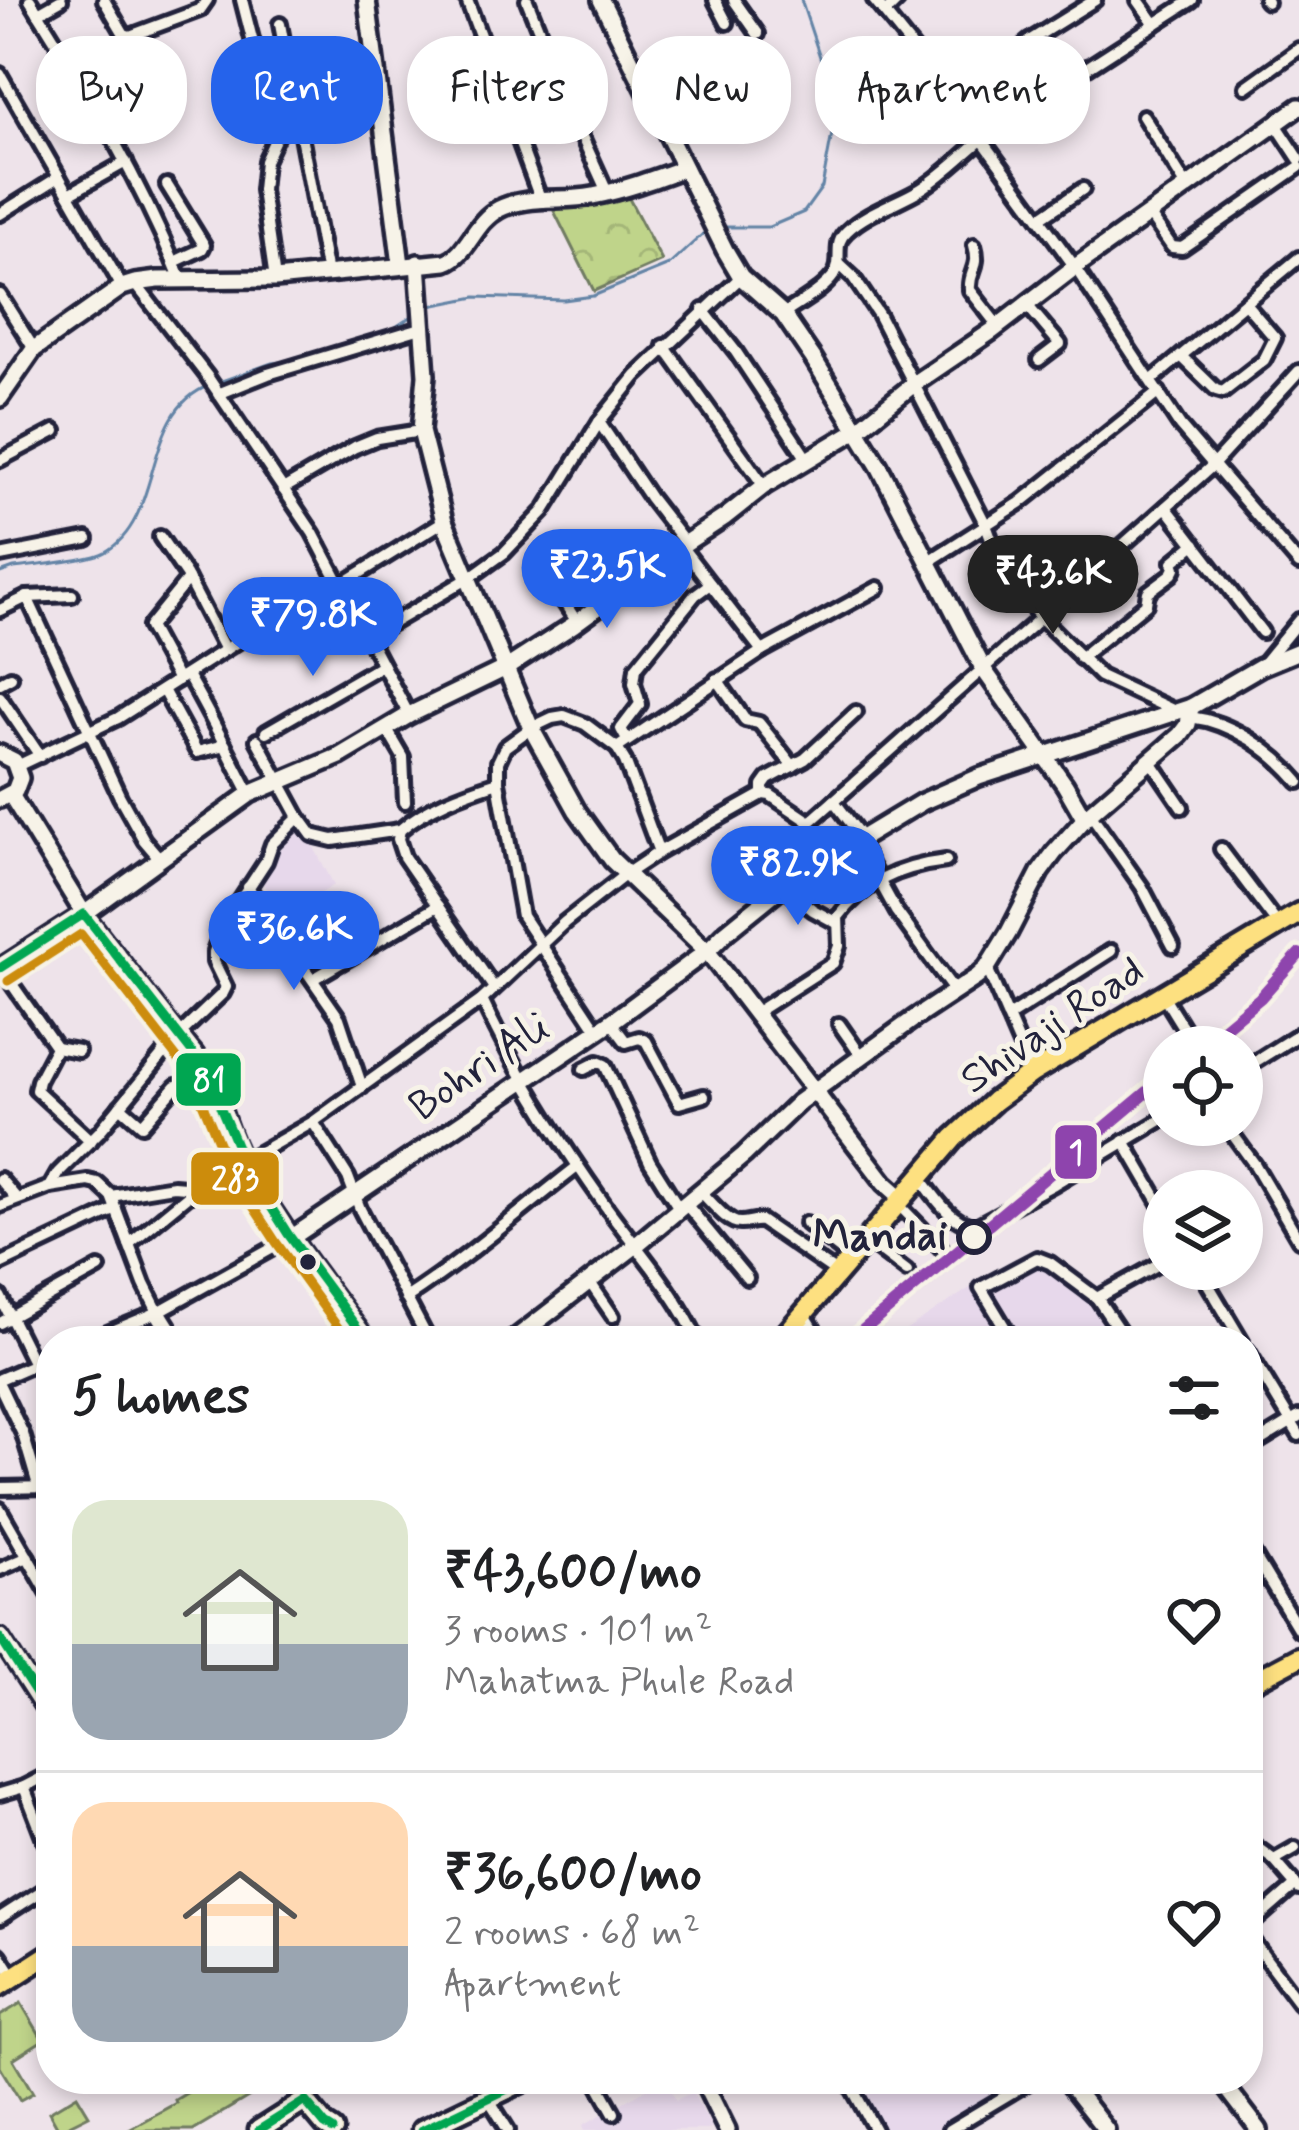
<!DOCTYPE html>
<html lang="en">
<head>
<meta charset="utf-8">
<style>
  body { margin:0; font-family:Mynerve,sans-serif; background:#f6f6f6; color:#202124; height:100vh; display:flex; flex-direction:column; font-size:45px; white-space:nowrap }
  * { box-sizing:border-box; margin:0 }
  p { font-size:39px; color:#757577 }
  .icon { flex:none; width:66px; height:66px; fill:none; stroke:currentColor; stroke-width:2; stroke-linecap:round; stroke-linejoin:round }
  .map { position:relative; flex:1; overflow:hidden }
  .drawer { position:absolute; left:36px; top:1326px; width:1227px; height:768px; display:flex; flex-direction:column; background:#fff; border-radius:48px; box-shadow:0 6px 18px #0003 }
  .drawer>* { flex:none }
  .top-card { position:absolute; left:36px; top:36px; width:1227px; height:108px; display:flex; gap:24px }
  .fabs { position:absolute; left:1143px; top:1026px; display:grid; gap:24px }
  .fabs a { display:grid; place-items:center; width:120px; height:120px; border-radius:50%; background:#fff; box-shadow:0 6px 18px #0003; font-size:60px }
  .price { position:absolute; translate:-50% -102px; padding:0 27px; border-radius:42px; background:#2563eb; color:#fff; font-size:39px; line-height:78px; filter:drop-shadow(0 3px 6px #0008) }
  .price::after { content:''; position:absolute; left:50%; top:72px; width:36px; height:27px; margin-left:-18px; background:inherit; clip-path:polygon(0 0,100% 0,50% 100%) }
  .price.current { background:#222; color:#fff }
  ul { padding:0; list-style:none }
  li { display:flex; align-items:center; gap:36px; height:300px; padding:0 36px }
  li+li { border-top:3px solid #e0e0e0 }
  li span { display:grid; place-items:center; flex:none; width:336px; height:240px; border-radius:36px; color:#555 }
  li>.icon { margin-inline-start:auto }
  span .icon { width:144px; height:144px; fill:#fffc; stroke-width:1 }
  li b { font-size:51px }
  h2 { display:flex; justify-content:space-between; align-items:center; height:144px; padding:0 36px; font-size:51px }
  .chip { padding:0 42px; border-radius:48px; background:#fff; box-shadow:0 6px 18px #0003; font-size:42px; line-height:108px }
  .chip.current { background:#2563eb; color:#fff }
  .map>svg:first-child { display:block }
  .built { fill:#e7d8eb }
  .grass { fill:#bfd48a; stroke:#707b62; stroke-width:3 }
  .park { fill:url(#park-crowns); stroke:#707b62; stroke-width:3 }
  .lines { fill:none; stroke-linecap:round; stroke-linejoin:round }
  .stream { stroke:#6484a6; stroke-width:3 }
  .street-casing { stroke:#22223b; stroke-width:20 }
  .secondary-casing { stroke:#22223b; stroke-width:24 }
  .highway-casing { stroke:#22223b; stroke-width:27 }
  .street { stroke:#f7f3e8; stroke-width:10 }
  .secondary { stroke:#f7f3e8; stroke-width:15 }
  .highway { stroke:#fde080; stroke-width:18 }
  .bus-1-casing { stroke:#f7f3e8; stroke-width:18 }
  .bus-2-casing { stroke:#f7f3e8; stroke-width:18 }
  .bus-1 { stroke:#00a651; stroke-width:9 }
  .bus-2 { stroke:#cc8c0c; stroke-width:9 }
  .metro-1-casing { stroke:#f7f3e8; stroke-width:21 }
  .metro-1 { stroke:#8e44ad; stroke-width:12 }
  .stop-dot { fill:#f7f3e8; stroke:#22223b; stroke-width:6 }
  .bus-dot { fill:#22223b; stroke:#f7f3e8; stroke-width:4.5 }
  .labels { text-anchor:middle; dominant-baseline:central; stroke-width:10; stroke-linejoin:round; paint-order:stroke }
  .street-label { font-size:42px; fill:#22223b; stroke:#f7f3e8 }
  .stop-label { font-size:42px; font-weight:bold; fill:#22223b; stroke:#f7f3e8; text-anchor:end }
  .line-badge { stroke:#f7f3e8; stroke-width:4.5 }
  .badge-label { font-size:33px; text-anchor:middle; font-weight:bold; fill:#fff }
</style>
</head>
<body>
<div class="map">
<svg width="1299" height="2130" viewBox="0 0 1299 2130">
  <defs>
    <pattern id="park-crowns" width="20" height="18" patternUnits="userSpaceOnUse" patternTransform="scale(3)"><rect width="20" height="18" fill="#bfd48a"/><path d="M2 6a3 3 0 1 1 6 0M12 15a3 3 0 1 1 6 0" fill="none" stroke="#a4b678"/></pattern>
  </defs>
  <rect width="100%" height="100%" fill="#eee3ea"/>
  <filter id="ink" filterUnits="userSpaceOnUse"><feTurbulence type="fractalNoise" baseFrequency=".00833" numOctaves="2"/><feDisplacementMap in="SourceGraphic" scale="24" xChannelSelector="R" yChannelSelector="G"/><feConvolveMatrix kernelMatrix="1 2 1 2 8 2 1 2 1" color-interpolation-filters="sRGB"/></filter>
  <g filter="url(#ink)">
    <g class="built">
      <polygon points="302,825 334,885 283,918 262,881 278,853"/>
      <polygon points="1040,1252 1077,1276 1112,1310 1131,1341 890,1341 991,1274"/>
      <polygon points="664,2079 676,2100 692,2092 712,2127 708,2130 585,2130 583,2125"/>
      <polygon points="851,2079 1031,2079 945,2130 881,2130"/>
    </g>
    <g class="grass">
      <polygon points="21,2003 43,2040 13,2059 33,2093 20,2100 0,2067 0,2016"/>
      <polygon points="210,2079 271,2079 273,2082 193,2130 127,2130 176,2103 175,2100"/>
      <polygon points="77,2095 89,2115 59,2130 49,2112"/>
    </g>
    <polygon class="park" points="625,191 662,261 594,291 553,209"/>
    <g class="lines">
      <g class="stream">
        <polyline points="721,227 769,227 804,212 822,187 834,123 831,90 801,0"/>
        <polyline points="425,307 476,297 564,300 593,296 669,265 706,231"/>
        <polyline points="385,334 417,313"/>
        <polyline points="219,382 272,363 296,360"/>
        <path d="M0,573L14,568C32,566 92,560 105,552C166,517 139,412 210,385"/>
      </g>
      <defs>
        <g id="street">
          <path d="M30,0C87,90 141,182 181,280"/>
          <polyline points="104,0 124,34 130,36 200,10 207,0"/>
          <polyline points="242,0 253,43 276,101 279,118 278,133 265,161 262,190 275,279"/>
          <polyline points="467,0 541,201"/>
          <polyline points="527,0 578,128 607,192"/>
          <polyline points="715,0 727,23"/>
          <polyline points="734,0 758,34"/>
          <polyline points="874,0 937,78 1075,267 1180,426 1299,564"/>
          <polyline points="1138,0 1155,24"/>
          <polyline points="1265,0 1267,2"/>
          <polyline points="38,13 61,0"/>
          <polyline points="885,13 898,0"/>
          <polyline points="280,24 327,274"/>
          <polyline points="0,74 122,287"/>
          <polyline points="1246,87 1299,49"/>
          <polyline points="951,100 977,86 1029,41 1095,0"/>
          <polyline points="1143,116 1187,187"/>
          <polyline points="1276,124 1299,159"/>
          <polyline points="167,185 204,245 202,249 174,262"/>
          <polyline points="69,194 126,162"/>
          <polyline points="0,214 59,177"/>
          <polyline points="1149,214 1172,247 1182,248 1299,167"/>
          <polyline points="1040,218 1083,189"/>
          <path d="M974,245C981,269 968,271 970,290L998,326"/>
          <polyline points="839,264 853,277 878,314 986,525 1000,563 1018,591 1041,618 1100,676 1177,712"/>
          <polyline points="135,283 207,376 313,533 409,715"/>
          <polyline points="0,295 34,349"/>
          <polyline points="1027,305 1060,344 1039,360"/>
          <polyline points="703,310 736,352 807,459"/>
          <path d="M783,314C798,304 836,284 838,265C840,251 835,242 847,231C867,212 898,203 921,189C951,170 978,139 1009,118L1192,0"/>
          <polyline points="664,346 764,486"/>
          <polyline points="1182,357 1216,390 1223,392 1264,360 1275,338 1245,303"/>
          <polyline points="1152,380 1299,258"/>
          <polyline points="218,394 268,374 421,328"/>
          <polyline points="599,422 650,498 685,543"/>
          <polyline points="0,460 55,431"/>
          <polyline points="283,489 355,447 377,438 421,431"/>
          <polyline points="1166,507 1262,632"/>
          <polyline points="160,537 186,575 225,650"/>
          <polyline points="617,546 641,574"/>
          <polyline points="681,546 762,651"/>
          <polyline points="571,549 580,564 556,590 577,622"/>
          <polyline points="0,556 87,539"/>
          <polyline points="928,562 1020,503 1159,392"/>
          <polyline points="27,597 120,797 144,840 161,860"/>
          <polyline points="0,610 27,597 72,595"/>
          <polyline points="367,638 469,578 504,553 544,511 599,422 636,376 741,277"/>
          <polyline points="1080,658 1146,604 1148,592 1172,574 1175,568 1173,562 1195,544"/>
          <polyline points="1263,664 1299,620"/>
          <path d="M187,675C210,714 229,754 250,794"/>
          <polyline points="717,679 745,720 759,723 793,766"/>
          <polyline points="178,680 149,627 188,579"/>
          <polyline points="0,683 11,677"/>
          <polyline points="163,690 197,752 225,745"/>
          <polyline points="0,697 40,756"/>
          <path d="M1190,717C1232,722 1272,750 1299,782"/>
          <polyline points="386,728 403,757 405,802"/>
          <polyline points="266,732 382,665"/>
          <polyline points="257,740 299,817 312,835 333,840 400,830"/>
          <polyline points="627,740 621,729 640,704 634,683 636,668 695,595 710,584"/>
          <polyline points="617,748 762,651 878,588"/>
          <polyline points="1150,760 1182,807"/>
          <polyline points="17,766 118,718 242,639 339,586 444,521"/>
          <polyline points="763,794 763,786 768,779 805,759 856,712"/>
          <polyline points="834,801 863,839"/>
          <polyline points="1090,813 1142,887 1173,946"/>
          <polyline points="858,842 896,911 955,992"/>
          <polyline points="1221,849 1279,926"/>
          <polyline points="248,887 339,1018 362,1087"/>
          <polyline points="837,923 813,910 783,886 810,822 1212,466 1299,371"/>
          <polyline points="0,967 56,1047 38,1081 36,1090 91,1141"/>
          <polyline points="987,968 1032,1073"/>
          <polyline points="313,979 438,906"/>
          <path d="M494,988L404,857L398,839L400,830C427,806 464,793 498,782"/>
          <polyline points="1163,995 1195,1047"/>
          <path d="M482,1000C516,1073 558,1139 605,1205C636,1248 676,1292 698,1341"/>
          <path d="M755,1013L833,963L839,946L838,917C864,881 904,866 946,861"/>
          <polyline points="1008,1017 1111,951"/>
          <polyline points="611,1022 626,1042 639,1038 646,1041 679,1103 704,1096"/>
          <polyline points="839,1024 862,1057"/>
          <polyline points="598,1031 522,916 498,782 498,762 505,747 531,728 552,718 564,716 585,724 617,748 625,761 659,852"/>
          <polyline points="56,1047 78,1051"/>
          <polyline points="584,1069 598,1062 605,1065 650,1162 679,1208"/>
          <polyline points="1242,1070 1299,1034"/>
          <polyline points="120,1106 142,1125 176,1086"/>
          <polyline points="313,1122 348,1177 360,1209 429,1341"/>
          <polyline points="1226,1125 1255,1165 1299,1240"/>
          <polyline points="1124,1141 1164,1210"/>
          <path d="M920,1177C934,1196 952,1225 976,1226L1054,1184L1164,1118"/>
          <polyline points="0,1179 17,1199"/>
          <polyline points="50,1187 88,1181 97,1183 111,1196 144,1284 158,1312"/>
          <path d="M700,1191C710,1200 727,1224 741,1223C748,1223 754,1220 761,1221L838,1274"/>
          <polyline points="111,1196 173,1186 197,1188"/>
          <polyline points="685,1203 747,1278"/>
          <polyline points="897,1203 949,1256"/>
          <polyline points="0,1206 50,1187 58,1173 99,1132 178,1036 223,993 226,987 214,962 214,952 224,925 266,861 272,844 299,817"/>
          <polyline points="806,1223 851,1258"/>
          <polyline points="866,1240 907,1271"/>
          <polyline points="129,1244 197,1188 313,1122 482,1000 565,922 626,874 659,852 763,794 770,795 810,822"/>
          <polyline points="0,1264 116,1209"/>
          <polyline points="1199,1269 1242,1341"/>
          <polyline points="589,1281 613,1316"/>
          <polyline points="0,1296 34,1364"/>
          <path d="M406,1298C466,1259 520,1211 577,1167"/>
          <polyline points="1097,1298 1164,1261"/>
          <polyline points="804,1313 821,1341"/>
          <polyline points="0,1323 99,1268"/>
          <polyline points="88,1341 158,1312 291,1238"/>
          <polyline points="1013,1341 981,1288 1037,1258 1050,1263 1097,1298 1126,1341"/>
          <polyline points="1248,1351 1299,1435"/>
          <polyline points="0,1379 51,1357"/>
          <polyline points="0,1386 23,1434 38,1485"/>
          <polyline points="1248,1448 1299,1417"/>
          <polyline points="0,1488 51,1487"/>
          <polyline points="0,1509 51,1598"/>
          <polyline points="1248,1545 1299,1630"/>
          <polyline points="0,1569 28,1557"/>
          <polyline points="24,1787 51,1857"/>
          <polyline points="0,1794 24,1787 51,1773"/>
          <polyline points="1248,1841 1274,1860 1299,1889"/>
          <polyline points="1274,1860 1295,1848"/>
          <polyline points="0,1918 51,1885"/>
          <polyline points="1248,1927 1296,1885"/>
          <polyline points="1248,1935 1299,2003"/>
          <polyline points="0,1955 14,1977"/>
          <polyline points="595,2079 614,2113"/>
          <polyline points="847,2079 875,2130"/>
          <polyline points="488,2098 508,2130"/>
          <polyline points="305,2101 316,2079"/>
          <polyline points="949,2130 1034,2079"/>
        </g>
        <g id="secondary">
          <polyline points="367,0 401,265"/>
          <polyline points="601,0 725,250 741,277 783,314 813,358 879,466 984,670 1065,785 1084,818"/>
          <polyline points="418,263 426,375 421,431 444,521 531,728 577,811 612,860 707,951 885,1183 902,1198"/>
          <path d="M0,398L34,349L122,287L135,283L158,280L275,279L446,262C468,254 474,222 499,209C526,195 563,202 593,196C625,190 654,179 684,168"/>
          <polyline points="0,754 14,761 20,778 15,791 0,799"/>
          <path d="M11,795L84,914L178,1036C223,1079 217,1119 245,1166C281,1228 324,1284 367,1341"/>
          <polyline points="0,968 84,914 250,794 340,756 409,715 508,667 573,625 681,546 725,517 764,486 857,430 914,384 992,331 1075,267 1299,107"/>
          <polyline points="291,1238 611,1022 707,951 725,933 783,886 922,802 979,777 1191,707 1260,667 1299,651"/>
          <polyline points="158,1312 176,1341"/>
          <polyline points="512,1341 635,1246 744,1155 799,1102 915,1018 977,977 987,968 1009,932 1040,872 1054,853 1090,813 1180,735 1188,724 1191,707"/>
          <polyline points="0,1638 51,1717"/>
          <polyline points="298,2079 305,2101"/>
          <polyline points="702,2079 727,2130"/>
          <polyline points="1066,2079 1106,2130"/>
          <polyline points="1220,2079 1259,2130"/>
        </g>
        <g id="highway">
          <polyline points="780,1341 954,1138 994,1101 1032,1073 1299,913"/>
          <polyline points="1248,1684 1299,1657"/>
          <polyline points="0,1986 51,1953"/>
          <polyline points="259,2130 305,2101 325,2125 333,2130"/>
          <polyline points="422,2130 528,2079"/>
        </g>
      </defs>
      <use href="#street" class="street-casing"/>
      <use href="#secondary" class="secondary-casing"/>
      <use href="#highway" class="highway-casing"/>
      <use href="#street" class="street"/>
      <use href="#secondary" class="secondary"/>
      <use href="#highway" class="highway"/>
      <defs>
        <g id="bus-1">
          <polyline points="0,968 84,914 204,1068 245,1166 288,1234 367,1341"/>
          <polyline points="0,1638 51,1717"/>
          <polyline points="259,2130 305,2101 325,2125 333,2130"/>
          <polyline points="422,2130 528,2079"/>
        </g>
        <polyline id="bus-2" points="8,981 81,934 191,1076 232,1174 276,1242 348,1341"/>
      </defs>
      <use href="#bus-1" class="bus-1-casing"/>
      <use href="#bus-2" class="bus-2-casing"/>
      <use href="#bus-1" class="bus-1"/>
      <use href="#bus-2" class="bus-2"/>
      <defs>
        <g id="metro-1">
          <polyline points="1201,1047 1260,998 1299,954"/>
          <polyline points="850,1341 1164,1078"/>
        </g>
      </defs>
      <use href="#metro-1" class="metro-1-casing"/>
      <use href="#metro-1" class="metro-1"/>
    </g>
  </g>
  <circle class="stop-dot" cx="974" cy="1237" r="15"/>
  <circle class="bus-dot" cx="308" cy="1262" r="10"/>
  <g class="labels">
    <g class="street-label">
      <text transform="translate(1053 1026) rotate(-34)">Shivaji Road</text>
      <text transform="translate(480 1068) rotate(-34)">Bohri Ali</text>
    </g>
    <g class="stop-label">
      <text x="947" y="1237">Mandai</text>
    </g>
  </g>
  <g class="line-badge">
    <rect x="174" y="1051" width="69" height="57" rx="12" fill="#00a651"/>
    <rect x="1053" y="1123" width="46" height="58" rx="12" fill="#8e44ad"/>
    <rect x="189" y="1150" width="92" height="57" rx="12" fill="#cc8c0c"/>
  </g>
  <g class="badge-label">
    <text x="209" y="1091">81</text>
    <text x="1076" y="1163">1</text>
    <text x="235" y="1190">283</text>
  </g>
</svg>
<div class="fabs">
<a><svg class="icon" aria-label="locate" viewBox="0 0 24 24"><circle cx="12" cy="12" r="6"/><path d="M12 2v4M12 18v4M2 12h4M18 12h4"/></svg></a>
<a><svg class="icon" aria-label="layers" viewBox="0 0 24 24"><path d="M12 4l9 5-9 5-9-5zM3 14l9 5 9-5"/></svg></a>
</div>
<b class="price" style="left:607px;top:631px">₹23.5K</b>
<b class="price current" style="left:1053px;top:637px">₹43.6K</b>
<b class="price" style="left:313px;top:679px">₹79.8K</b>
<b class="price" style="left:798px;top:928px">₹82.9K</b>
<b class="price" style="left:294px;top:993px">₹36.6K</b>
<div class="top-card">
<a class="chip">Buy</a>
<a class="chip current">Rent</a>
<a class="chip">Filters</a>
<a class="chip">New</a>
<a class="chip">Apartment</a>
</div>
<section class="drawer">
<h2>5 homes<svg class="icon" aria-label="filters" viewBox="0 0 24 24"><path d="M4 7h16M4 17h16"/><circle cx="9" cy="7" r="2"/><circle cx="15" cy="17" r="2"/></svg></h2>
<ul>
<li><span style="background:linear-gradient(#dfe7d0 60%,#9aa5b1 0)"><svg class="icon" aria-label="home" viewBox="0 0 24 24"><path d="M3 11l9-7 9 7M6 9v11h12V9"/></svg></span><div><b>₹43,600/mo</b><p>3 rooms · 101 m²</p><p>Mahatma Phule Road</p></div><svg class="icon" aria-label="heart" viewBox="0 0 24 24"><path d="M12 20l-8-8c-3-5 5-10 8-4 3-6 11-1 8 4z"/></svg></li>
<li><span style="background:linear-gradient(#ffd9b3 60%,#9aa5b1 0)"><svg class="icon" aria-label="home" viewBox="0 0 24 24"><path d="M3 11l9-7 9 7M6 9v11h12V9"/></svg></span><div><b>₹36,600/mo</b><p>2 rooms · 68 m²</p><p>Apartment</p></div><svg class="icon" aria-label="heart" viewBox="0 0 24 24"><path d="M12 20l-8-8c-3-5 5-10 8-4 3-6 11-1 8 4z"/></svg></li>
</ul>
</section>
</div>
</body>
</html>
